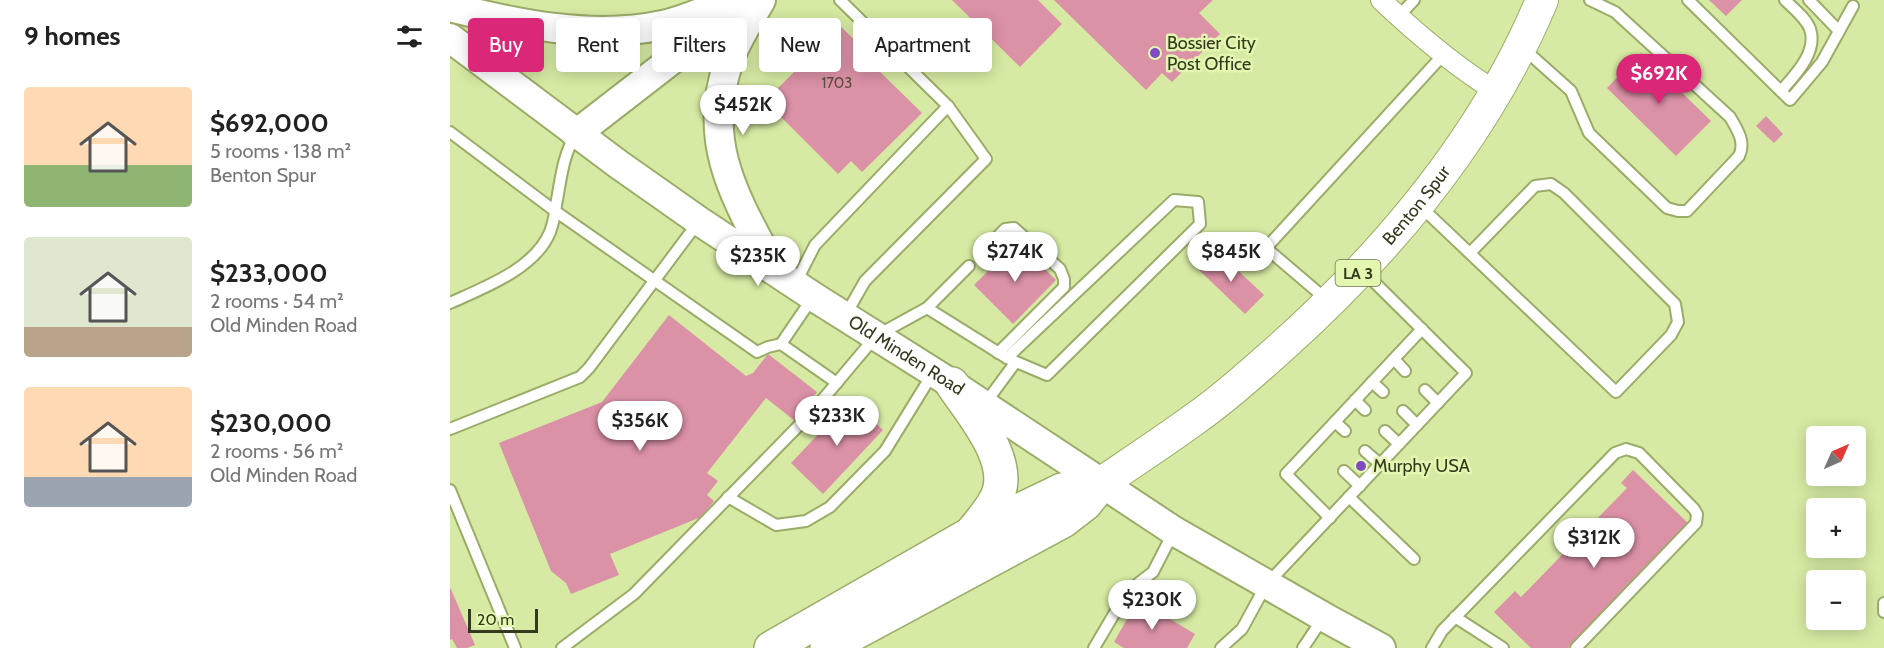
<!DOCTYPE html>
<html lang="en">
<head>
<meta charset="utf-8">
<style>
  body { margin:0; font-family:Cabin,sans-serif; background:#f2f2f2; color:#222; height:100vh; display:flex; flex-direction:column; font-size:22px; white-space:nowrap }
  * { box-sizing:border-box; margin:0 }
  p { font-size:20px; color:#767676 }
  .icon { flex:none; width:33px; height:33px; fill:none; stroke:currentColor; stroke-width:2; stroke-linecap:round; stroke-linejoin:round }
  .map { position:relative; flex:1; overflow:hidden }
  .side { display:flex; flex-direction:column; background:#fff; width:450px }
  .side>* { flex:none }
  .hud { position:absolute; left:18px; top:18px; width:570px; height:54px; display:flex; gap:12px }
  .needle { width:39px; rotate:45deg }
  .fabs { position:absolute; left:1356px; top:426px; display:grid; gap:12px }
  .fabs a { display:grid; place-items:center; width:60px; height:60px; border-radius:6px; background:#fff; box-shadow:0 3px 15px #0003; font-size:30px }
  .scale { position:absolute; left:18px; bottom:15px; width:70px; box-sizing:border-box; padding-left:6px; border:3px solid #333a1e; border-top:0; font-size:16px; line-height:21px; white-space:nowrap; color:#333a1e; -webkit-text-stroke:4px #e3f7b0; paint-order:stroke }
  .price { position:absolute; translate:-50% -51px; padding:0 14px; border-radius:21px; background:#fff; color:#222; font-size:20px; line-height:39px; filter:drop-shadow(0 2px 3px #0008) }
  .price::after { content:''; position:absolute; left:50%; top:36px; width:18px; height:14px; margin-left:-9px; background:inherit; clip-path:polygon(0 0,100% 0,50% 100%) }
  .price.active { background:#db2777; color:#fff }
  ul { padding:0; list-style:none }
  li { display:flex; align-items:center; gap:18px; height:150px; padding:0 24px }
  li span { display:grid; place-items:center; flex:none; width:168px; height:120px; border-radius:6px; color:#555 }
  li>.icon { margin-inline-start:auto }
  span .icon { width:72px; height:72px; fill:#fffc; stroke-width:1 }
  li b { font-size:26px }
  h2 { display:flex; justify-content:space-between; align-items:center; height:72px; padding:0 24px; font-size:26px }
  .tag { padding:0 21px; border-radius:6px; background:#fff; box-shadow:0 3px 15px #0003; font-size:21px; line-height:54px }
  .tag.active { background:#db2777; color:#fff }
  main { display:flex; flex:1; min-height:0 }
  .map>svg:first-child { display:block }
  .building { fill:#db91a6 }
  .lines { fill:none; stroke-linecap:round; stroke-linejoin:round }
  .lane-casing { stroke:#9aac68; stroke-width:14 }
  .street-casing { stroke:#9aac68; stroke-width:22 }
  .secondary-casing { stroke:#9aac68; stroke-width:32 }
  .primary-casing { stroke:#9aac68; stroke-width:34 }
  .highway-casing { stroke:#9aac68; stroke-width:36 }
  .lane { stroke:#fff; stroke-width:10 }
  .street { stroke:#fff; stroke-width:20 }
  .secondary { stroke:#fff; stroke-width:28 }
  .primary { stroke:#fff; stroke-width:32 }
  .highway { stroke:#fff; stroke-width:33 }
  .poi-dot { fill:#804ac2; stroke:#e3f7b0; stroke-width:2 }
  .labels { text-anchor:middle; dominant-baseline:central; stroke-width:5; stroke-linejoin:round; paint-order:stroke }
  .number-label { font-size:15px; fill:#5d5040 }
  .shield { fill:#e3f7b0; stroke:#68734a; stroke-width:1.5 }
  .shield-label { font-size:16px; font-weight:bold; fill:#333a1e }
  .poi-label { font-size:18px; fill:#333a1e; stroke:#e3f7b0; text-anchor:start }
  .street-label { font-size:18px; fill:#333a1e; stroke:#e3f7b0 }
</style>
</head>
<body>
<main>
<section class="side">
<h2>9 homes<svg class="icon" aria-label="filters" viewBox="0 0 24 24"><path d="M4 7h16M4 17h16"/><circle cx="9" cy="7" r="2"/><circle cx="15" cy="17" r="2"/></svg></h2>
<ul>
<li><span style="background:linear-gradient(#ffd9b3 65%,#8fb573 0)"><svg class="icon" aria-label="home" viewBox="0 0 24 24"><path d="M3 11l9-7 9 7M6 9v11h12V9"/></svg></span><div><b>$692,000</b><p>5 rooms · 138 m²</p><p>Benton Spur</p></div></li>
<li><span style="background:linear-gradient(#dfe7d0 75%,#b9a48a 0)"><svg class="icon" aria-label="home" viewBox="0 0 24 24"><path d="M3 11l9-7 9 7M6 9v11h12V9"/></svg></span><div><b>$233,000</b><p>2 rooms · 54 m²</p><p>Old Minden Road</p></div></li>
<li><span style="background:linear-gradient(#ffd9b3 75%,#9aa5b1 0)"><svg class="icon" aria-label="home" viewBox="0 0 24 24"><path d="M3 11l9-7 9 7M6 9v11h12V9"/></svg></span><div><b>$230,000</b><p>2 rooms · 56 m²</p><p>Old Minden Road</p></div></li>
</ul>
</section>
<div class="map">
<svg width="1434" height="648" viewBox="0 0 1434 648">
  <rect width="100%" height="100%" fill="#d6eaa3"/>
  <g class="building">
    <polygon points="502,0 588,0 612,24 570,67"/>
    <polygon points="604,0 763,0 749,13 770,34 722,82 712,73 696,90"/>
    <polygon points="1259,0 1292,0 1276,16"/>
    <polygon points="390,26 412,47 419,41 433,55 423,65 472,113 412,172 401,161 388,174 315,101"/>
    <polygon points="1191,53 1261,121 1226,156 1157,88"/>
    <polygon points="1316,116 1333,134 1324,143 1306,126"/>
    <polygon points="567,242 606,280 563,324 524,285"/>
    <polygon points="767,251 814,295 795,314 749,270"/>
    <polygon points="219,315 296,376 303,373 318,354 367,392 345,421 316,398 257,473 268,481 257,495 264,501 251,517 160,554 169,575 121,594 116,583 101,571 49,443 152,402"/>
    <polygon points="401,400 433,430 373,494 341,463"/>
    <polygon points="1183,470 1239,524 1118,648 1081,648 1044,612 1065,591 1071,597 1177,488 1171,483"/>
    <polygon points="0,587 25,645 17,648 7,648 2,639 0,640"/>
    <polygon points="688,600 745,634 737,648 674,648 664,642"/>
  </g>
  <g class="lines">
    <defs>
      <g id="lane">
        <polyline points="390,0 498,106 536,159 415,281 395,316"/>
        <polyline points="1238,0 1340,100 1372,62 1403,6"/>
        <polyline points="1359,0 1388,30"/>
        <polyline points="949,16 964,0"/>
        <path d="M1074,49L1121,91L1139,133L1217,208L1228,211H1237L1289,156C1296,142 1287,129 1280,117L1165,12L1140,0"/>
        <path d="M1331,91C1345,75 1368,52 1360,29C1356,18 1343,8 1335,0"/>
        <polyline points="0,132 105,211 307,352 318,347 331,344 387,383"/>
        <polygon points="724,200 748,202 750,224 597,375 557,358"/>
        <polyline points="970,206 1166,392 1221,335 1228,322 1225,304 1114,193 1101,184 1085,186 1020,253"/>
        <polyline points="534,251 555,229 564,228 610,269 614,279 614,287 548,353"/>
        <polyline points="345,284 365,245 498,106"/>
        <polyline points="877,300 816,248 993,55"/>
        <path d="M0,303C33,288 85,269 100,232C103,224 105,214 106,205C111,180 112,157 126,134"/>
        <polyline points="477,308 519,266"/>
        <polyline points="331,344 363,297"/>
        <polyline points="944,359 955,371"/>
        <polyline points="922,382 933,392"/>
        <polyline points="975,390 988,403"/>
        <polyline points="905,400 915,410"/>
        <polyline points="534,405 565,363"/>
        <polyline points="953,411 967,425"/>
        <polyline points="885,422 895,431"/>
        <polyline points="0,429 130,377 139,368 249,221"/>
        <polyline points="935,431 949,444"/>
        <polyline points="915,451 930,464"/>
        <polyline points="894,471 910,486"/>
        <polyline points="0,490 65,648"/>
        <polyline points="278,497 326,525 356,521 380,507 435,451 483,373"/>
        <polyline points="899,497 964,559"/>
        <polyline points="880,518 836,474 972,329"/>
        <polyline points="1434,603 1434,612"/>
        <polyline points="1005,617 1053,648"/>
        <polyline points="112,648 184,594 363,411 426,336 477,308 557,358"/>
        <polyline points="644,648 677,592 703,572 724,531"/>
        <polyline points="771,648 792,629 816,585 1016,373 912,270"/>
        <polyline points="853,648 873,618"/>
        <polyline points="982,648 992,631 1165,453 1176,449 1189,453 1244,509 1247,514 1246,523 1126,648"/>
      </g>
      <path id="street" d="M931,0C967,34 1004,66 1047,92"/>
      <g id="secondary">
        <path d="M311,0C300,20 286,40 279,61C250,142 286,199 323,268"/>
        <path d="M0,7C67,24 143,40 213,25C236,20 259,9 282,0"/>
        <path id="s1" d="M0,38L168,164L249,221L364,297L502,384L724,531L874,617L931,648"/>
        <polyline points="126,134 290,7"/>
      </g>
      <g id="primary">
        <path id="s2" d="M653,482C684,461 716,440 746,418C775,398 801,374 827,351C936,254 1035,137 1092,0"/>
      </g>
      <g id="highway">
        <path d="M502,384C522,414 567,464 545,501C539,512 530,522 523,531"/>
        <polyline points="321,648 522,533 612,490 653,482"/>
        <polyline points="377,648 613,521 635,504 653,482"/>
      </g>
    </defs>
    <use href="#lane" class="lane-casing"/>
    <use href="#street" class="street-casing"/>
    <use href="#secondary" class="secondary-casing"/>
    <use href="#primary" class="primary-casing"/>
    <use href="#highway" class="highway-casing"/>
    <use href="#lane" class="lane"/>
    <use href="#street" class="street"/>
    <use href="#secondary" class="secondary"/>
    <use href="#primary" class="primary"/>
    <use href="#highway" class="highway"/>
  </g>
  <g class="poi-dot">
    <circle cx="705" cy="53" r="6"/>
    <circle cx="911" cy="466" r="6"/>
  </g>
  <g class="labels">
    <g class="number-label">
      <text x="387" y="83">1703</text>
    </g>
    <rect class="shield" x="885.5" y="260" width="45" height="26" rx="4.5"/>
    <g class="shield-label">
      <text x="908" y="273">LA 3</text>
    </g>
    <g class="poi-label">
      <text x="717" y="43">Bossier City<tspan x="717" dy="21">Post Office</tspan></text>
      <text x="923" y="466">Murphy USA</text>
    </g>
    <g class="street-label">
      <text stroke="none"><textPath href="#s2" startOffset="420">Benton Spur</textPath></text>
      <text stroke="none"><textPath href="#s1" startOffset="556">Old Minden Road</textPath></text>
    </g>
  </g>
</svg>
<div class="fabs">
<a><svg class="needle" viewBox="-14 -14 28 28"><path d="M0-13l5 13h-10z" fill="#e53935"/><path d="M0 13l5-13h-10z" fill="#767676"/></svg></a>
<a>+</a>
<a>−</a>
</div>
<div class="scale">20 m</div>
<b class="price active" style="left:1209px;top:105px">$692K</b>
<b class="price" style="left:293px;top:136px">$452K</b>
<b class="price" style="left:565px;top:283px">$274K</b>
<b class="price" style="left:781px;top:283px">$845K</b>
<b class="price" style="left:308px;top:287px">$235K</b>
<b class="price" style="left:387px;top:447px">$233K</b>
<b class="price" style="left:190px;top:452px">$356K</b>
<b class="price" style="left:1144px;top:569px">$312K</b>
<b class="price" style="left:702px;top:631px">$230K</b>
<div class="hud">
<a class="tag active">Buy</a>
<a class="tag">Rent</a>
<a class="tag">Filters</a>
<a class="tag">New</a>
<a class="tag">Apartment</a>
</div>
</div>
</main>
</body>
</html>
